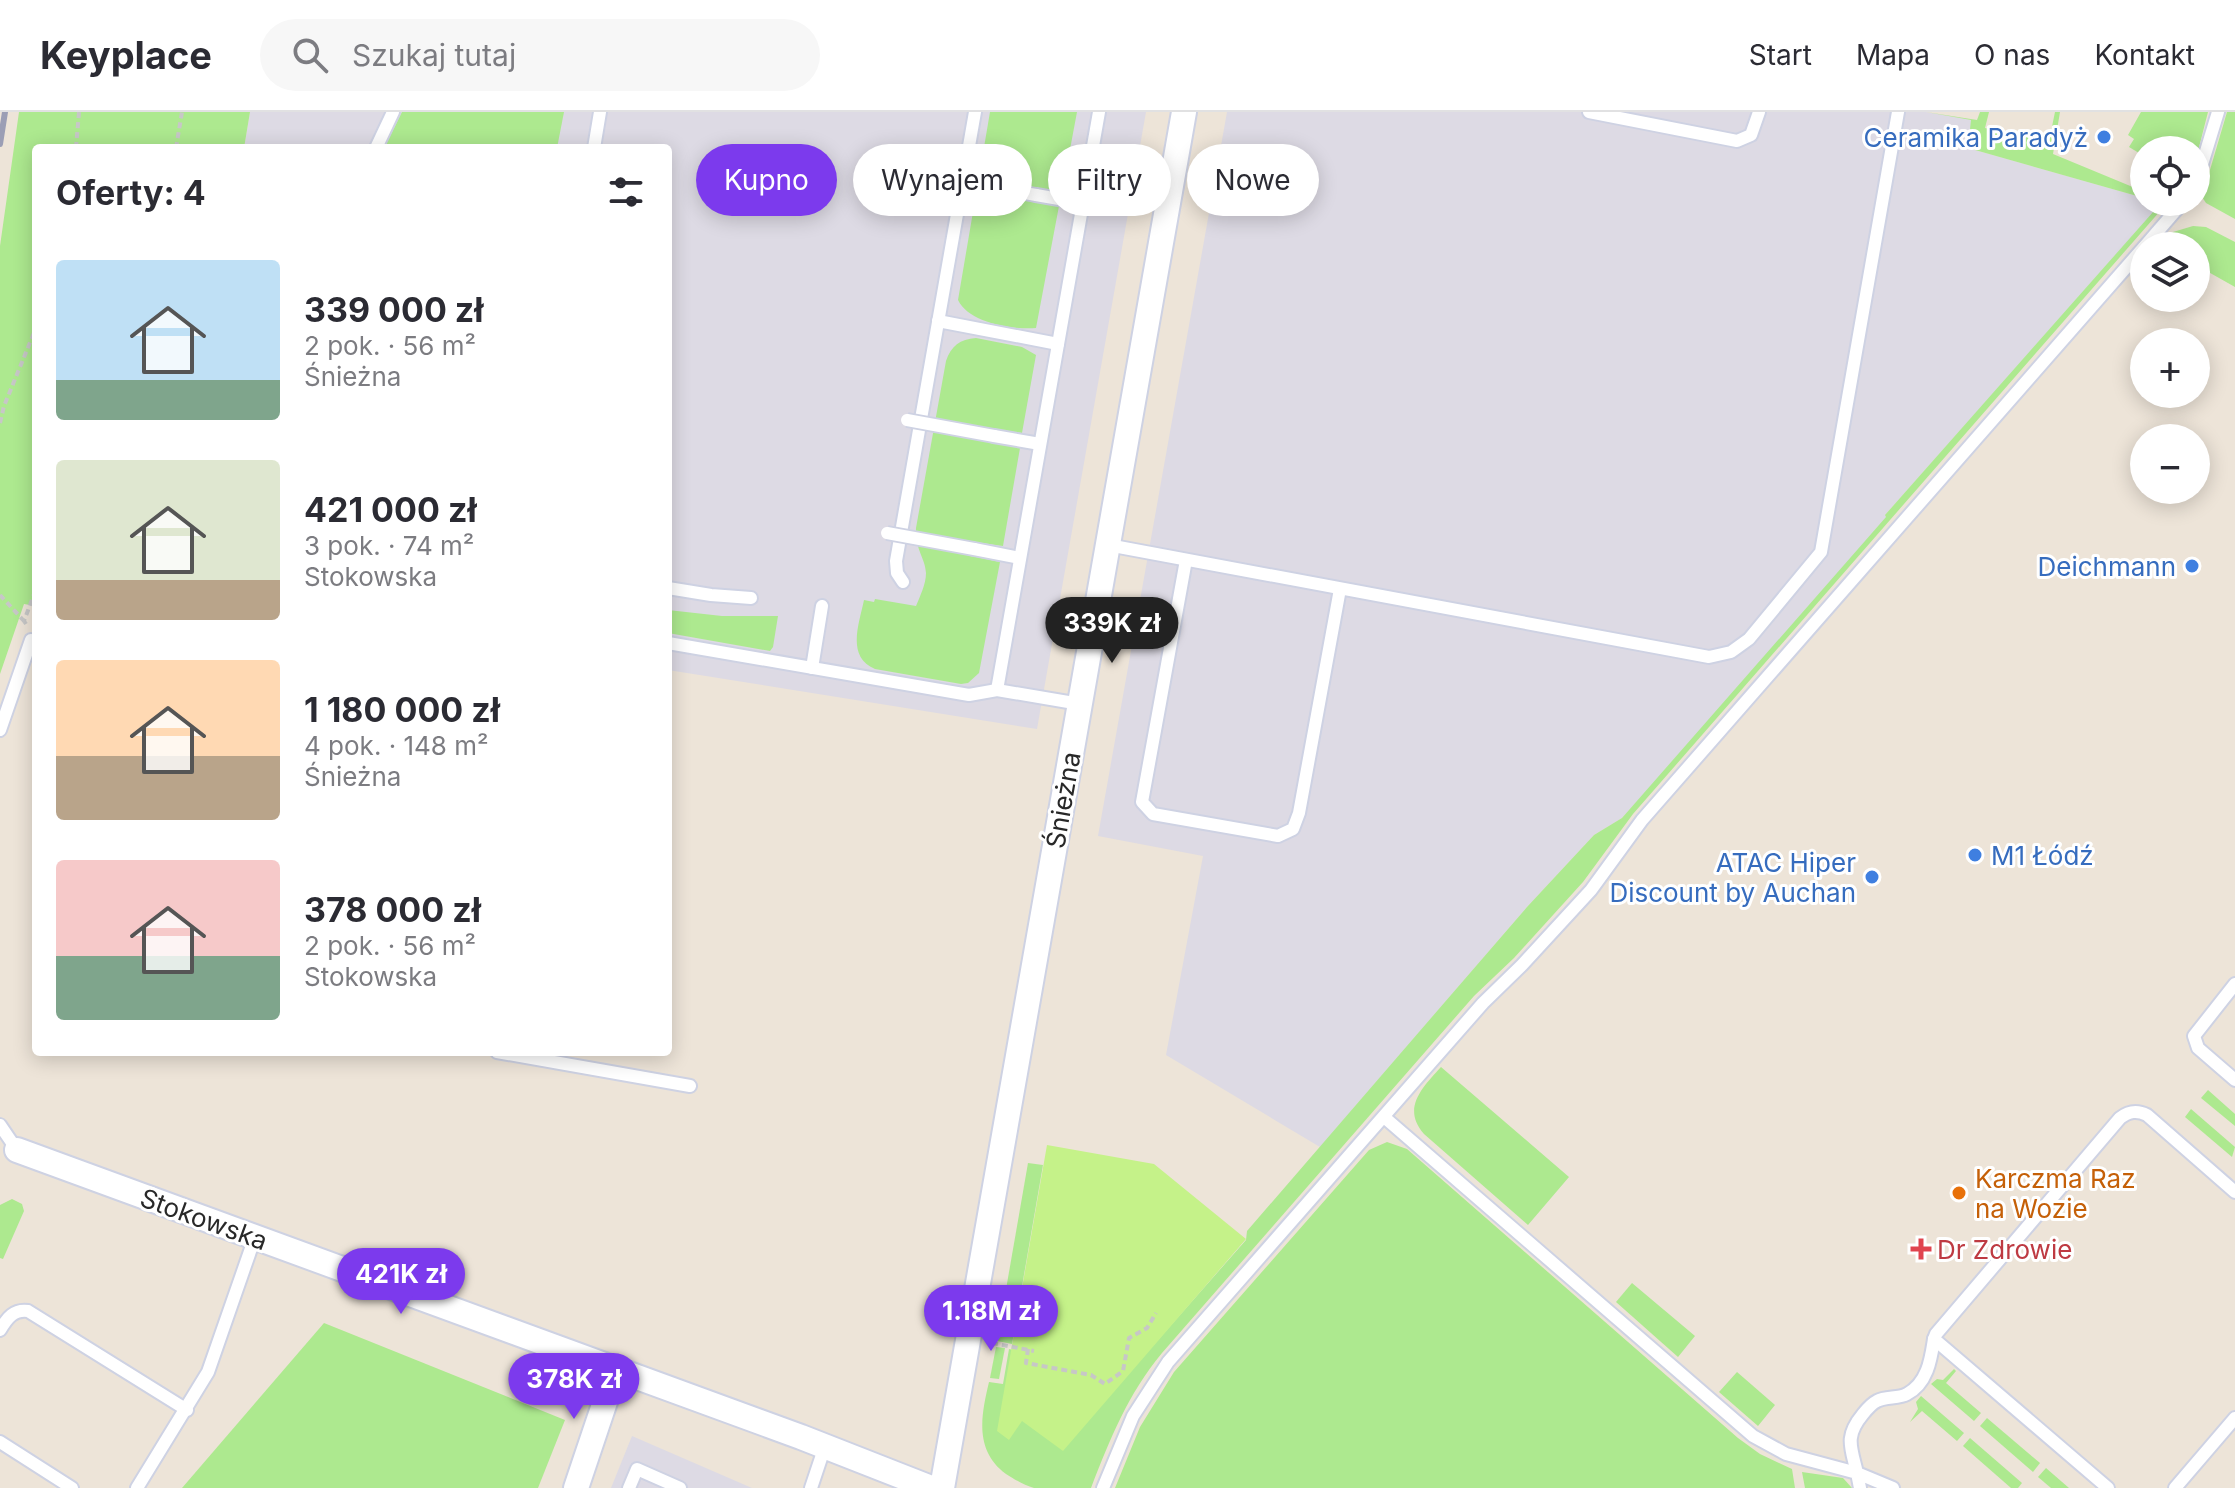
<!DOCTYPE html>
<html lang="pl">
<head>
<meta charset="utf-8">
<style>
  body { margin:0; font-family:Inter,sans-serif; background:#f7f7f7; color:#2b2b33; height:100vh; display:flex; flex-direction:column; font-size:30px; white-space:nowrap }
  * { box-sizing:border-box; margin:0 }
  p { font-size:26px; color:#7c7c81 }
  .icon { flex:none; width:44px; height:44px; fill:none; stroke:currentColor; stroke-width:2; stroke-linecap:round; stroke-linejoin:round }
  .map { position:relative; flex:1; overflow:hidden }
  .sheet { position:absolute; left:32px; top:32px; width:640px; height:912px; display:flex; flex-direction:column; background:#fff; border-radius:8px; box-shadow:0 4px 20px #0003 }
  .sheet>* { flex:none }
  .banner { position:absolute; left:696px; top:32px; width:760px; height:72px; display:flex; gap:16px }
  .tools { position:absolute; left:2130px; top:24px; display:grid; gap:16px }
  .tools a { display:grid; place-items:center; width:80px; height:80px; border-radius:50%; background:#fff; box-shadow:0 4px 20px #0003; font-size:40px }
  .price { position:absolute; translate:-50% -68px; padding:0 18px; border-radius:28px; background:#7c3aed; color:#fff; font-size:26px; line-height:52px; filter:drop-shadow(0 2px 4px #0008) }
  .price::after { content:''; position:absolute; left:50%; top:48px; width:24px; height:18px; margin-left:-12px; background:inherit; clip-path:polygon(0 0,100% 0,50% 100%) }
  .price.active { background:#222; color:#fff }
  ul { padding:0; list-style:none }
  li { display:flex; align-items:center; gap:24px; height:200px; padding:0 24px }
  li span { display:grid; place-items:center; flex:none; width:224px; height:160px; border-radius:8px; color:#555 }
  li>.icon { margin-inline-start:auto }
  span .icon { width:96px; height:96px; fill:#fffc; stroke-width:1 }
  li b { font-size:34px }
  h2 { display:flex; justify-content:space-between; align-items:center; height:96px; padding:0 24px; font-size:34px }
  .chip { padding:0 28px; border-radius:36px; background:#fff; box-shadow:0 4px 20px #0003; font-size:28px; line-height:72px }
  .chip.active { background:#7c3aed; color:#fff }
  header { display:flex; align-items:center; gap:48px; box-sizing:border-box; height:112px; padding:0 40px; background:#fff; border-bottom:2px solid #e1e1e2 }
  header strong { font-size:38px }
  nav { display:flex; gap:44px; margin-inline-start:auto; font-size:28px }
  .search { width:560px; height:72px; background:#f7f7f7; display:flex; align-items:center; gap:20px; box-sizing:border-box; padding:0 28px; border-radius:44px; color:#7c7c81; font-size:30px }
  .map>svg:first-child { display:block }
  .industrial { fill:#dddae4 }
  .green { fill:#ade98f }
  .pitch { fill:#c5f289 }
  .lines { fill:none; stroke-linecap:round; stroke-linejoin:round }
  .lane-casing { stroke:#ced2e3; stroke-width:16 }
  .street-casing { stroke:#ced2e3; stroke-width:28 }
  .path { stroke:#c7c7c7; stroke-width:4; stroke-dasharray:6 4; stroke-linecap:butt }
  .lane { stroke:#fff; stroke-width:12 }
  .street { stroke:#fff; stroke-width:24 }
  .rail { stroke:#9b9eb5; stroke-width:6 }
  .lane-bridge-casing { stroke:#ced2e3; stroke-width:16; stroke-linecap:butt }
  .lane-bridge { stroke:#fff; stroke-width:12 }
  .shop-dot { fill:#3f7fe0; stroke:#fff; stroke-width:3 }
  .food-dot { fill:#e8710a; stroke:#fff; stroke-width:3 }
  .health-dot { fill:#e0444e; stroke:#fff; stroke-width:3 }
  .labels { text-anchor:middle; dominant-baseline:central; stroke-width:6; stroke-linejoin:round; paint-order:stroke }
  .shop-label { font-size:26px; fill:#366cbe; stroke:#fff; text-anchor:end }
  .street-label { font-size:26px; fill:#282828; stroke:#fff }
  .food-label { font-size:26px; fill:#c56008; stroke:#fff; text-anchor:start }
  .health-label { font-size:26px; fill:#be3a42; stroke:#fff; text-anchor:start }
</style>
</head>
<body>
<header>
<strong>Keyplace</strong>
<div class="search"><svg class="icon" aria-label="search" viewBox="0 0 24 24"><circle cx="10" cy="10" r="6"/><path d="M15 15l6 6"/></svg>Szukaj tutaj</div>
<nav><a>Start</a><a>Mapa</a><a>O nas</a><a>Kontakt</a></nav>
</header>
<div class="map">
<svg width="2235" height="1376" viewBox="0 0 2235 1376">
  <rect width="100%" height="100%" fill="#ede4d8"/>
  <g class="industrial">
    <polygon points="250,0 1146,0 1037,617 668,558 668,36 244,36"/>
    <polygon points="1227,0 1926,0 1972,8 1968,36 2144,86 2144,90 2162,91 1885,403 1887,405 1684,638 1622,706 1594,723 1527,795 1320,1035 1166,943 1203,744 1098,724"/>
    <polygon points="632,1324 752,1376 611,1376"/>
  </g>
  <g class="green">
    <polygon points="19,0 250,0 244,36 36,36 36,494 24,492 0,562 0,134"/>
    <polygon points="402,0 564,0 557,36 384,36"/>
    <path d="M990,0H1077L1062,80L1009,72L1007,85L1059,94L1036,216C1013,218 969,211 958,188Z"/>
    <polygon points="1926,0 1977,8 1980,0 1989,0 1985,16 2049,29 2055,0 2060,0 2053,42 2140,78 2144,72 2144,86 1968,36 1971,8"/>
    <polygon points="2141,0 2208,0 2196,47 2196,38 2144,38 2144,44 2129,35 2134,27 2128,23"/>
    <polygon points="2227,0 2235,0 2235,107 2206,91 2202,85"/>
    <path d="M2159,90H2168L1633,702L1583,770L1514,846L1474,884L1162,1241C1128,1282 1110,1327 1091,1376C1073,1376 1052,1376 1034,1376C1025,1374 1014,1367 1006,1362C974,1338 981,1304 989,1270L1003,1272L1009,1237L1128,1262L1246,1128L1247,1119L1527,795L1594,723L1622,706L1886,405L1885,403L2161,91Z"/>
    <polygon points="2193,114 2206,115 2235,130 2235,175 2196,153 2196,134 2160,134 2173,120"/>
    <path d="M976,226L1022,235L1036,243L1022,321L968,313L966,325L1020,336L1003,434L948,426L947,439L1000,450L979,561L968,571L961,572L875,557C846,545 859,512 864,488L874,490L875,487L916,494C920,484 926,472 926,461C925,445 915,438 916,416L946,249C951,234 960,227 976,226Z"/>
    <polygon points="668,498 722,504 778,504 773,535 770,539 668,521"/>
    <path d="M1441,955L1569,1065L1528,1113L1424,1022C1401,996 1423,975 1441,955Z"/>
    <polygon points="2208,978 2235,1002 2235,1014 2201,986"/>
    <polygon points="2191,997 2235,1035 2232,1045 2185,1005"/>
    <polygon points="1387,1030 1407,1037 1738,1326 1760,1342 1792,1357 1795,1376 1115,1376 1140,1315 1174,1260 1369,1038"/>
    <polygon points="1028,1051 1043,1053 1012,1232 997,1229"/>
    <polygon points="12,1087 22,1092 24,1099 3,1147 0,1146 0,1093"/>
    <polygon points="1632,1171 1695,1224 1678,1245 1616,1190"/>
    <polygon points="324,1211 565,1308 538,1376 182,1376"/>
    <polygon points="996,1235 1005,1236 999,1267 990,1266"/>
    <polygon points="1954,1257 1956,1259 1946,1271 1981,1301 1974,1309 1931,1272 1937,1267 1943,1268"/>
    <polygon points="1737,1260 1775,1293 1758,1314 1719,1280"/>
    <polygon points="1921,1284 1964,1321 1957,1329 1922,1299 1910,1310 1918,1297 1916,1290"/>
    <polygon points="1987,1306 2040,1351 2033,1360 1980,1314"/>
    <polygon points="1970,1326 2022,1371 2018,1376 2011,1376 1963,1334"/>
    <polygon points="2046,1356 2069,1376 2051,1376 2038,1365"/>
    <polygon points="1802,1360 1843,1366 1852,1376 1805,1376"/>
  </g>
  <polygon class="pitch" points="1047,1033 1154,1052 1246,1127 1063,1339 1022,1309 1009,1328 997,1319"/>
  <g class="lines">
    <defs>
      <g id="lane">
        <polyline points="1589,0 1737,29 1751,23 1759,0"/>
        <polyline points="376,36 393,0"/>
        <polyline points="594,36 600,0"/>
        <polyline points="2196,72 2218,0"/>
        <polyline points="1036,83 1082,91"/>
        <polyline points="2145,134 2183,90"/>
        <polyline points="938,209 1058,232"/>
        <polyline points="994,324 1040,332"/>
        <polyline points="1108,433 1709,545 1731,540 1749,527 1821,440 1898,0"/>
        <polyline points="974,437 1020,446"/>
        <polyline points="1186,448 1142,690 1153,702 1278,724 1293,717 1299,701 1340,477"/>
        <polyline points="903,470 897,461 896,449 975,0"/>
        <polyline points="668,476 711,483 751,486"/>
        <polyline points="668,531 969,583 997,578 1080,592"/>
        <polyline points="812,556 822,494"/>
        <polyline points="997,578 1099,0"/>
        <polyline points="0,618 31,528"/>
        <polyline points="2235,872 2194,924 2198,936 2235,968"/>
        <polyline points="497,940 690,974"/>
        <polyline points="1384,1005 1753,1324 1786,1342 1857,1361 1860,1376"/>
        <polyline points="0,1013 17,1038"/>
        <path d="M0,1218C7,1206 14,1197 28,1199L187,1298"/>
        <polyline points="0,1330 72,1376"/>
        <polyline points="137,1376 208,1260 255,1125"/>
        <polyline points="629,1376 637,1357 680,1376"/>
        <polyline points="811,1376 825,1334"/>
        <polyline points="1103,1376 1133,1304 1168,1250 1483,891 1522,853 1591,778 1642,708 2144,135"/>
        <path d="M1893,1376L1857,1361C1851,1335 1844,1325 1863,1302C1867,1297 1871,1292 1877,1289C1886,1284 1898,1287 1907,1282C1928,1271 1931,1246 1934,1227"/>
        <path d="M2108,1376L1934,1227L1936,1222L2120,1006C2129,999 2137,998 2147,1003L2235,1080"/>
        <polyline points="2175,1376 2235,1306"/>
      </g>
      <g id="street">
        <polyline points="17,1038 801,1325 931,1376"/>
        <polyline points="576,1376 616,1257"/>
        <polyline points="942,1376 1184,0"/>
      </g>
    </defs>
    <use href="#lane" class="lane-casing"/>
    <use href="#street" class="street-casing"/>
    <g class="path">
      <polyline points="76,36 79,0"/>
      <polyline points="176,36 182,0"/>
      <polyline points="0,311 4,294 36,216"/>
      <polyline points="0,483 24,509"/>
      <polyline points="26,512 24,509 36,477"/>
      <polyline points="992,1231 1034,1239"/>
      <polyline points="1028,1237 1026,1251 1091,1263 1105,1272 1123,1259 1129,1226 1147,1216 1156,1201"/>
    </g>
    <use href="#lane" class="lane"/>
    <use href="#street" class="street"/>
    <polyline class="rail" points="0,32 5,0"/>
    <defs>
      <g id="lane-bridge">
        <polyline points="949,67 1036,83"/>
        <polyline points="907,308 994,324"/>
        <polyline points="887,421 974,437"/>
      </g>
    </defs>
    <use href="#lane-bridge" class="lane-bridge-casing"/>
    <use href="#lane-bridge" class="lane-bridge"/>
  </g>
  <g class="shop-dot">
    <circle cx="2104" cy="25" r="8"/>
    <circle cx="2192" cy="454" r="8"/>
    <circle cx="1975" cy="743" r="8"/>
    <circle cx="1872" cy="765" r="8"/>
  </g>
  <circle class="food-dot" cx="1959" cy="1081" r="8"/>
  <path class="health-dot" d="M1917 1125h8v8h8v8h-8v8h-8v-8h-8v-8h8z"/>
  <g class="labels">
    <g class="shop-label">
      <text x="2088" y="25">Ceramika Paradyż</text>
      <text x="2176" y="454">Deichmann</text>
      <text x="1991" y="743" text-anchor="start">M1 Łódź</text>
      <text x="1856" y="750">ATAC Hiper<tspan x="1856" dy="30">Discount by Auchan</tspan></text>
    </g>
    <g class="street-label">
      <text transform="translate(1063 688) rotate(-80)">Śnieżna</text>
      <text transform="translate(204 1107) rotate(20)">Stokowska</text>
    </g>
    <g class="food-label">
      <text x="1975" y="1066">Karczma Raz<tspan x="1975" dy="30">na Wozie</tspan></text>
    </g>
    <g class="health-label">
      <text x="1937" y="1137">Dr Zdrowie</text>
    </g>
  </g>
</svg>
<div class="tools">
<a><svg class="icon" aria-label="locate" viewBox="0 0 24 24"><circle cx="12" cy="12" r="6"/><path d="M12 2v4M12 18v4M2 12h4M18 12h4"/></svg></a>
<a><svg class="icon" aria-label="layers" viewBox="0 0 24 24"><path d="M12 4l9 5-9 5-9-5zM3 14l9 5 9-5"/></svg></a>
<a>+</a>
<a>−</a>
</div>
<b class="price active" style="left:1112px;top:553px">339K zł</b>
<b class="price" style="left:401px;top:1204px">421K zł</b>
<b class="price" style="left:991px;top:1241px">1.18M zł</b>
<b class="price" style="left:574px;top:1309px">378K zł</b>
<div class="banner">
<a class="chip active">Kupno</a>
<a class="chip">Wynajem</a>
<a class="chip">Filtry</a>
<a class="chip">Nowe</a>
</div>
<section class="sheet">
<h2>Oferty: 4<svg class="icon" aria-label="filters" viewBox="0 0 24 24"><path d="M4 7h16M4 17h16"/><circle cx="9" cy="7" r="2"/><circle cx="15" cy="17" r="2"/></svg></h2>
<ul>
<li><span style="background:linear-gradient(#bfe0f5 75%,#7fa58c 0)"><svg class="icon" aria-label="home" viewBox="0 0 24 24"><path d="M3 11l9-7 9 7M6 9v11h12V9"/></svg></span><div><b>339 000 zł</b><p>2 pok. · 56 m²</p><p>Śnieżna</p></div></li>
<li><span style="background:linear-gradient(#dfe7d0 75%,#b9a48a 0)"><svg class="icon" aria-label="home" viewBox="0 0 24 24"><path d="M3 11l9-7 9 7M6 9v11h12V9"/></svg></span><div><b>421 000 zł</b><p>3 pok. · 74 m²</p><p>Stokowska</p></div></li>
<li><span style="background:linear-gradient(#ffd9b3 60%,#b9a48a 0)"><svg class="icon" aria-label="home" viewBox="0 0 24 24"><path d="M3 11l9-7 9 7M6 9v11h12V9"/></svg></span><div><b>1 180 000 zł</b><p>4 pok. · 148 m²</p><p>Śnieżna</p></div></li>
<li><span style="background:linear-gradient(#f6c9c9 60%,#7fa58c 0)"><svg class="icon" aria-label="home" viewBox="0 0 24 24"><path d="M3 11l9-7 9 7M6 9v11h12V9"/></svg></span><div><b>378 000 zł</b><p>2 pok. · 56 m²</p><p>Stokowska</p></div></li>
</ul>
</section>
</div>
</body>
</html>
